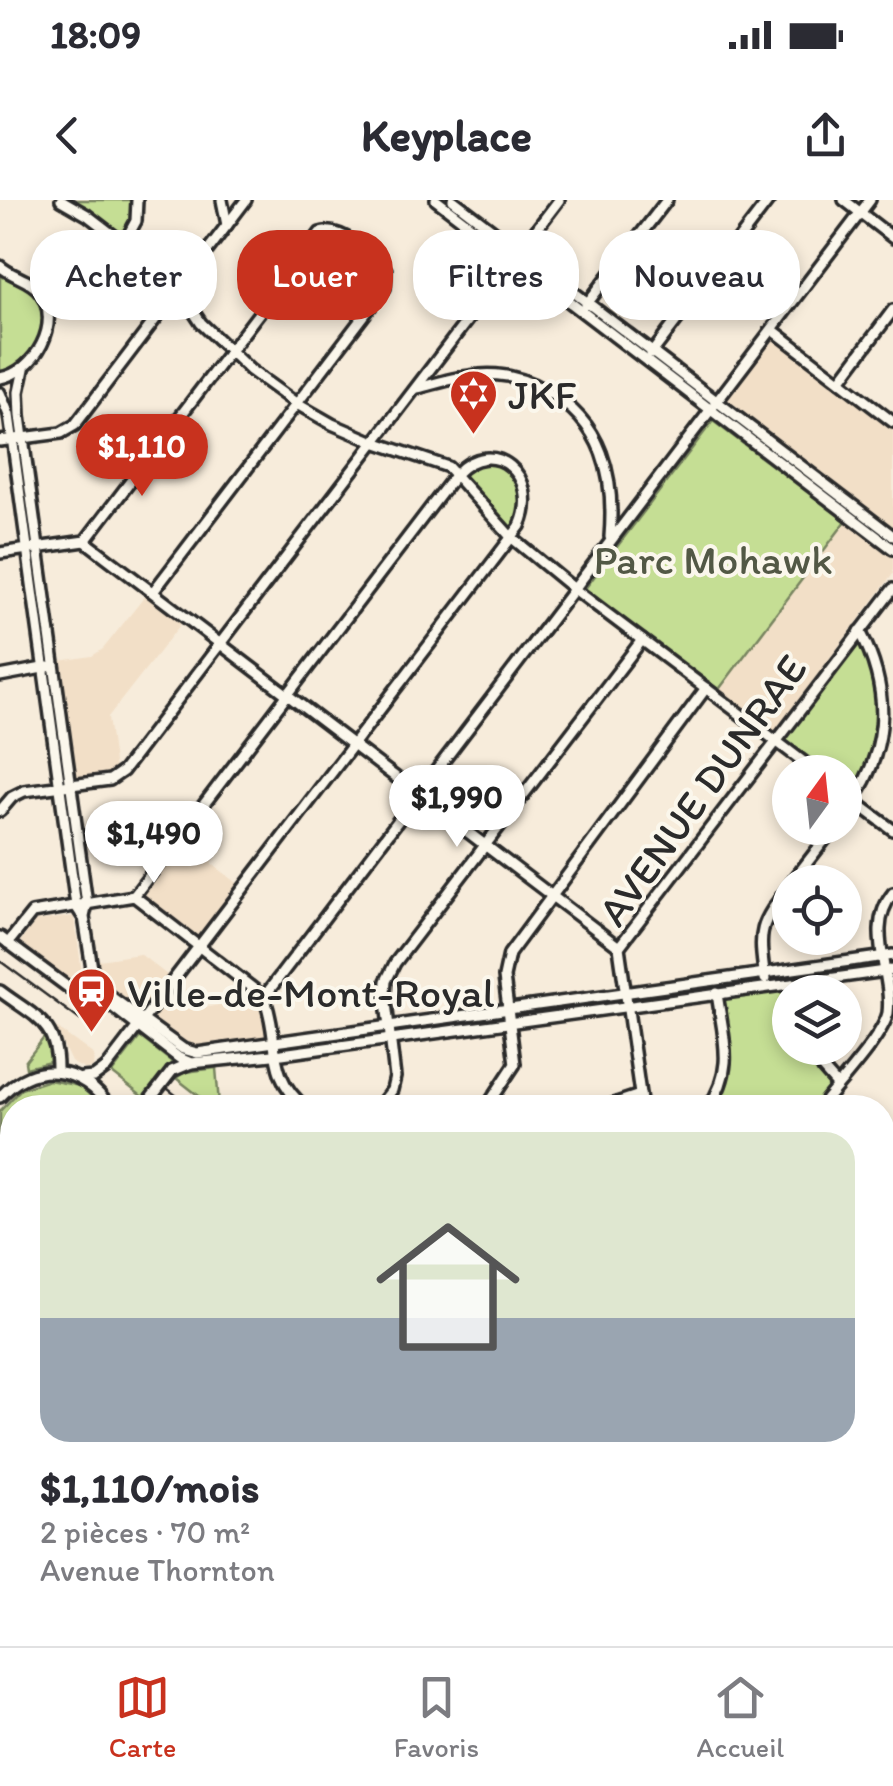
<!DOCTYPE html>
<html lang="fr">
<head>
<meta charset="utf-8">
<style>
  body { margin:0; font-family:Itim,sans-serif; background:#f7f7f7; color:#2b2b33; height:100vh; display:flex; flex-direction:column; font-size:38px; white-space:nowrap }
  * { box-sizing:border-box; margin:0 }
  p { font-size:32px; color:#7c7c81 }
  .icon { flex:none; width:55px; height:55px; fill:none; stroke:currentColor; stroke-width:2; stroke-linecap:round; stroke-linejoin:round }
  .map { position:relative; flex:1; overflow:hidden }
  .drawer { position:absolute; left:0px; top:895px; width:895px; height:552px; display:flex; flex-direction:column; background:#fff; border-radius:40px 40px 0 0; box-shadow:0 5px 15px #0003 }
  .drawer>* { flex:none }
  .top-card { position:absolute; left:30px; top:30px; width:835px; height:90px; display:flex; gap:20px }
  .needle { width:65px; rotate:15deg }
  .fabs { position:absolute; left:772px; top:555px; display:grid; gap:20px }
  .fabs a { display:grid; place-items:center; width:90px; height:90px; border-radius:50%; background:#fff; box-shadow:0 5px 15px #0003; font-size:50px }
  .price { position:absolute; translate:-50% -85px; padding:0 22px; border-radius:35px; background:#fff; color:#222; font-size:32px; line-height:65px; filter:drop-shadow(0 2px 5px #0008) }
  .price::after { content:''; position:absolute; left:50%; top:60px; width:30px; height:22px; margin-left:-15px; background:inherit; clip-path:polygon(0 0,100% 0,50% 100%) }
  .price.current { background:#c8321e; color:#fff }
  ul { padding:0; list-style:none }
  li { display:grid; align-content:center; gap:20px; height:530px; padding:0 40px }
  li+li { border-top:2px solid #e1e1e2 }
  li span { display:grid; place-items:center; height:310px; border-radius:30px; color:#555 }
  li>.icon { margin-inline-start:auto }
  span .icon { width:180px; height:180px; fill:#fffc; stroke-width:1 }
  li b { font-size:42px }
  .pill { padding:0 35px; border-radius:40px; background:#fff; box-shadow:0 5px 15px #0003; font-size:35px; line-height:90px }
  .pill.current { background:#c8321e; color:#fff }
  .status { display:flex; justify-content:space-between; align-items:center; height:70px; padding:0 50px; background:#fff; direction:ltr }
  .status svg { height:28px; fill:currentColor }
  header { display:flex; justify-content:space-between; align-items:center; height:130px; padding:0 40px; background:#fff; font-size:45px; font-weight:700 }
  .menu { display:flex; justify-content:space-around; align-items:center; height:140px; border-top:2px solid #e1e1e2; background:#fff; font-size:28px; color:#7c7c81 }
  .menu a { display:grid; justify-items:center; gap:5px }
  .menu .current { color:#c8321e }
  .map>svg:first-child { display:block }
  .built { fill:#f2dfc7 }
  .green { fill:#c5de94; stroke:#788460; stroke-width:2.5 }
  .lines { fill:none; stroke-linecap:round; stroke-linejoin:round }
  .minor-casing { stroke:#2b2b2b; stroke-width:16 }
  .major-casing { stroke:#2b2b2b; stroke-width:18 }
  .minor { stroke:#fbf7ec; stroke-width:9 }
  .major { stroke:#f6e281; stroke-width:10 }
  .tram { stroke:#2b2b2b; stroke-width:2.5 }
  .rail { stroke:#2b2b2b; stroke-width:2.5 }
  .minor-bridge-casing { stroke:#2b2b2b; stroke-width:16; stroke-linecap:butt }
  .minor-bridge { stroke:#fbf7ec; stroke-width:9 }
  .labels { text-anchor:middle; dominant-baseline:central; stroke-width:8; stroke-linejoin:round; paint-order:stroke }
  .poi-label { font-size:42px; fill:#2b2b2b; stroke:#fbf7ec; text-anchor:start }
  .park-label { font-size:42px; fill:#525845; stroke:#fbf7ec }
  .street-label { font-size:42px; fill:#2b2b2b; stroke:#fbf7ec }
</style>
</head>
<body>
<div class="status"><b>18:09</b><svg viewBox="0 0 49 12"><path d="M0 12V9h3v3zM5 12V6h3v6zM10 12V3h3v9zM15 12V0h3v12zM26 1h20v11H26zM47 4h2v5h-2z"/></svg></div>
<header><svg class="icon" aria-label="back" viewBox="0 0 24 24"><path d="M15 5l-7 7 7 7"/></svg>Keyplace<svg class="icon" aria-label="share" viewBox="0 0 24 24"><path d="M12 15V3M7 8l5-5 5 5M5 13v7h14v-7"/></svg></header>
<div class="map">
<svg width="893" height="1446" viewBox="0 0 893 1446">
  <rect width="100%" height="100%" fill="#f7ecdb"/>
  <filter id="ink" filterUnits="userSpaceOnUse"><feTurbulence type="fractalNoise" baseFrequency=".01" numOctaves="2"/><feDisplacementMap in="SourceGraphic" scale="20" xChannelSelector="R" yChannelSelector="G"/><feConvolveMatrix kernelMatrix="1 2 1 2 8 2 1 2 1" color-interpolation-filters="sRGB"/></filter>
  <g filter="url(#ink)">
    <g class="built">
      <polygon points="773,138 893,227 893,329 727,200 727,196"/>
      <polygon points="846,321 893,357 893,374 776,530 768,531 717,492"/>
      <polygon points="146,395 183,421 108,517 116,577 71,586 55,466 60,461 92,456 103,449"/>
      <polygon points="190,632 218,653 211,663 244,688 199,739 141,697"/>
      <polygon points="74,716 83,780 73,783 20,742 35,721"/>
      <polygon points="140,754 208,807 264,797 272,841 196,853 184,849 99,783 95,770 99,760"/>
      <polygon points="54,826 94,855 93,868 84,869 71,862"/>
      <polygon points="883,1427 893,1434 882,1446 812,1446 824,1435 882,1435"/>
    </g>
    <g class="green">
      <polygon points="72,0 133,0 131,25 124,32 117,32"/>
      <path d="M9,74C15,80 22,81 29,86C57,109 37,144 24,169L0,175V78Z"/>
      <polygon points="713,221 846,321 717,492 584,390"/>
      <polygon points="474,260 509,266 528,302 511,337 456,274"/>
      <path d="M861,443C886,495 885,538 855,588L849,591L845,589V572H823L784,540L855,445Z"/>
      <polygon points="809,781 811,792 790,792 790,848 818,848 819,861 837,885 818,907 712,908 725,880 717,793"/>
      <polygon points="46,835 52,854 50,862 26,868 25,862"/>
      <polygon points="140,837 172,862 144,898 112,873"/>
      <polygon points="216,868 219,904 224,907 213,907 176,878 185,872"/>
      <polygon points="49,880 80,886 103,907 12,908 12,1078 0,1075 0,911 21,889"/>
      <polygon points="312,1435 347,1435 358,1446 310,1446"/>
      <polygon points="674,1435 751,1435 739,1446 662,1446"/>
    </g>
    <g class="lines">
      <defs>
        <g id="minor">
          <polyline points="61,0 87,15 173,81 201,123 250,170 297,204 332,224 374,242 448,267 511,337 573,388 817,572"/>
          <polyline points="222,0 227,25"/>
          <polyline points="436,0 893,349"/>
          <polyline points="453,0 893,336"/>
          <polyline points="844,0 893,38"/>
          <polyline points="124,43 136,21 137,0"/>
          <path d="M0,66C12,77 30,79 40,92C63,123 35,172 0,178"/>
          <polyline points="586,105 667,0"/>
          <polyline points="773,130 893,222"/>
          <polyline points="651,154 769,0"/>
          <polyline points="24,169 19,192 20,216 87,704 84,717 96,794 179,858 191,863"/>
          <polyline points="840,181 893,110"/>
          <path d="M418,188C438,183 458,176 479,175C502,173 526,179 546,191C603,222 615,276 610,337"/>
          <polyline points="0,193 9,215 76,706 83,717"/>
          <polyline points="0,241 61,233 75,225 246,0"/>
          <polyline points="85,341 619,747"/>
          <path d="M0,353L85,341L320,33C341,25 371,55 386,70L385,88L153,392"/>
          <polyline points="0,476 48,467"/>
          <polyline points="845,594 893,630"/>
          <polyline points="0,611 12,597 24,591 110,580 123,571 559,0"/>
          <path d="M845,612C889,554 893,495 860,431"/>
          <polyline points="792,682 834,628"/>
          <polyline points="0,737 69,788 83,789 93,784"/>
          <path d="M8,743L32,713L134,696L264,797C281,840 264,874 306,908"/>
          <path d="M765,779C758,729 759,726 790,685"/>
          <polyline points="93,784 183,849 197,853 893,755"/>
          <path d="M0,791C36,818 58,822 57,872"/>
          <polyline points="264,797 870,0"/>
          <path d="M129,838L520,326C542,276 493,234 456,274L134,696"/>
          <polyline points="818,848 823,869 837,885"/>
          <polyline points="172,871 191,863 282,854 893,770"/>
          <polyline points="82,878 94,877 106,868"/>
          <path d="M0,897C35,859 83,866 110,908"/>
          <polyline points="378,908 392,890 395,877 385,794 386,781 395,763 642,440"/>
          <polyline points="486,908 515,864 504,777 509,754 706,488"/>
          <polyline points="601,908 640,895"/>
          <polyline points="642,908 619,747 893,389"/>
          <path d="M708,908C736,868 723,838 717,793"/>
          <path d="M820,908C837,885 882,838 888,813C893,773 864,729 893,693"/>
          <polyline points="882,956 893,943"/>
          <polyline points="882,1042 893,1050"/>
          <polyline points="0,1082 12,1085"/>
          <polyline points="882,1086 893,1072"/>
          <polyline points="882,1214 893,1200"/>
          <polyline points="0,1261 12,1196"/>
          <polyline points="0,1337 12,1271"/>
          <polyline points="882,1377 893,1389"/>
          <polyline points="882,1390 893,1401"/>
          <polyline points="0,1415 12,1417"/>
          <polyline points="56,1435 69,1446"/>
          <polyline points="355,1435 370,1446"/>
          <polyline points="495,1435 509,1446"/>
          <polyline points="632,1435 647,1446"/>
          <polyline points="213,1446 216,1435"/>
          <polyline points="306,1446 309,1435"/>
          <polyline points="479,1446 487,1435"/>
          <polyline points="655,1446 667,1435"/>
          <polyline points="884,1446 893,1437"/>
        </g>
        <g id="major">
          <polyline points="882,1322 893,1313"/>
          <polyline points="882,1333 893,1324"/>
          <polyline points="750,1446 762,1435"/>
          <polyline points="764,1446 775,1435"/>
        </g>
      </defs>
      <use href="#minor" class="minor-casing"/>
      <use href="#major" class="major-casing"/>
      <use href="#minor" class="minor"/>
      <use href="#major" class="major"/>
      <g class="tram">
        <polyline points="0,761 80,820"/>
        <polyline points="168,889 192,908"/>
      </g>
      <g class="rail">
        <polyline points="882,1365 893,1356"/>
        <polyline points="795,1446 807,1435"/>
      </g>
      <defs>
        <g id="minor-bridge">
          <polyline points="106,868 129,838"/>
          <polyline points="148,902 172,871"/>
        </g>
      </defs>
      <use href="#minor-bridge" class="minor-bridge-casing"/>
      <use href="#minor-bridge" class="minor-bridge"/>
    </g>
  </g>
  <defs>
    <symbol id="synagogue-pin" viewBox="-11 -11 22 30"><path d="M0 17L-7.5 6A9.5 9.5 0 1 1 7.5 6Z" fill="#c8321e" stroke="#fbf7ec"/><path d="M0-6.5L5.6 3.2H-5.6ZM0 6.5L5.6-3.2H-5.6Z" fill="#fff"/></symbol>
    <symbol id="station-pin" viewBox="-11 -11 22 30"><path d="M0 17L-7.5 6A9.5 9.5 0 1 1 7.5 6Z" fill="#c8321e" stroke="#fbf7ec"/><path d="M-3-6H3Q5-6 5-4V2Q5 4 3 4L4.5 6H3L1.5 4h-3L-3 6H-4.5L-3 4Q-5 4-5 2V-4Q-5-6-3-6ZM-3.5-4v3h7v-3ZM-3.5 1v1.5H-2V1ZM2 1v1.5H3.5V1Z" fill="#fff"/></symbol>
  </defs>
  <g fill-rule="evenodd">
    <use href="#synagogue-pin" x="446" y="166" width="55" height="75"/>
    <use href="#station-pin" x="64" y="764" width="55" height="75"/>
  </g>
  <g class="labels">
    <g class="poi-label">
      <text x="508" y="194">JKF</text>
      <text x="127" y="792">Ville-de-Mont-Royal</text>
    </g>
    <g class="park-label">
      <text x="713" y="359">Parc Mohawk</text>
    </g>
    <g class="street-label">
      <text transform="translate(702 590) rotate(-54)">AVENUE DUNRAE</text>
    </g>
  </g>
</svg>
<div class="fabs">
<a><svg class="needle" viewBox="-14 -14 28 28"><path d="M0-13l5 13h-10z" fill="#e53935"/><path d="M0 13l5-13h-10z" fill="#7c7c81"/></svg></a>
<a><svg class="icon" aria-label="locate" viewBox="0 0 24 24"><circle cx="12" cy="12" r="6"/><path d="M12 2v4M12 18v4M2 12h4M18 12h4"/></svg></a>
<a><svg class="icon" aria-label="layers" viewBox="0 0 24 24"><path d="M12 4l9 5-9 5-9-5zM3 14l9 5 9-5"/></svg></a>
</div>
<b class="price current" style="left:142px;top:299px">$1,110</b>
<b class="price" style="left:457px;top:650px">$1,990</b>
<b class="price" style="left:154px;top:686px">$1,490</b>
<div class="top-card">
<a class="pill">Acheter</a>
<a class="pill current">Louer</a>
<a class="pill">Filtres</a>
<a class="pill">Nouveau</a>
</div>
<section class="drawer">
<ul>
<li><span style="background:linear-gradient(#dfe7d0 60%,#9aa5b1 0)"><svg class="icon" aria-label="home" viewBox="0 0 24 24"><path d="M3 11l9-7 9 7M6 9v11h12V9"/></svg></span><div><b>$1,110/mois</b><p>2 pièces · 70 m²</p><p>Avenue Thornton</p></div></li>
</ul>
</section>
</div>
<nav class="menu">
<a class="current"><svg class="icon" aria-label="map" viewBox="0 0 24 24"><path d="M3 6l6-2 6 2 6-2v14l-6 2-6-2-6 2zM9 4v14M15 6v14"/></svg>Carte</a>
<a><svg class="icon" aria-label="saved" viewBox="0 0 24 24"><path d="M7 4h10v16l-5-4-5 4z"/></svg>Favoris</a>
<a><svg class="icon" aria-label="home" viewBox="0 0 24 24"><path d="M3 11l9-7 9 7M6 9v11h12V9"/></svg>Accueil</a>
</nav>
</body>
</html>
